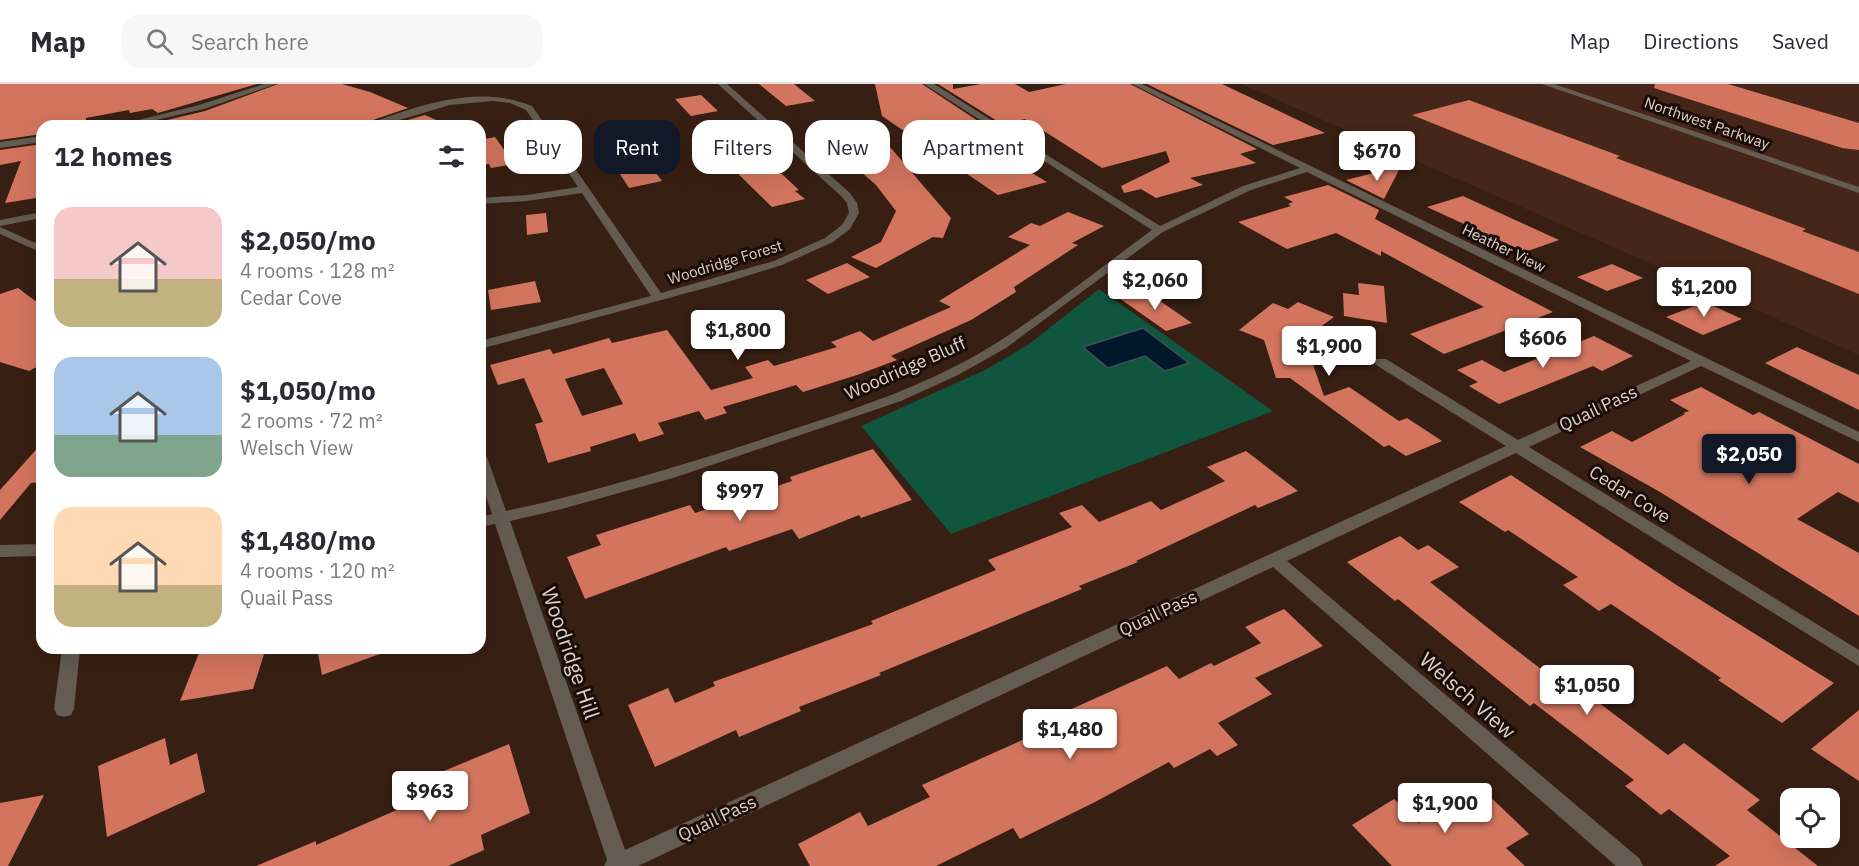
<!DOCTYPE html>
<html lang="en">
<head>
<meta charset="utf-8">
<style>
  body { margin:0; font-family:"IBM Plex Sans",sans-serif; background:#f7f7f7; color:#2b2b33; height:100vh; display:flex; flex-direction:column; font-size:22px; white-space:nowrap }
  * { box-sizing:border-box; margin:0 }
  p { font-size:20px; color:#7c7c81 }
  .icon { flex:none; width:33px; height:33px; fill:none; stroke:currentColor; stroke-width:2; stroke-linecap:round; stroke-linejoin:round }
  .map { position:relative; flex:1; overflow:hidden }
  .drawer { position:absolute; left:36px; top:36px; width:450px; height:534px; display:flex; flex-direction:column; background:#fff; border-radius:18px; box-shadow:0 6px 24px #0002 }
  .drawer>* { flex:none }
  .banner { position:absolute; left:504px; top:36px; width:570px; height:54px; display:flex; gap:12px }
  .fabs { position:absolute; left:1780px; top:704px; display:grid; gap:12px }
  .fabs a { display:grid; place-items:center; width:60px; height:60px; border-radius:12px; background:#fff; box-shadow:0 6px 24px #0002; font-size:30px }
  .price { position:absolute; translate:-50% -51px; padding:0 14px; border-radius:6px; background:#fff; color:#222; font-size:20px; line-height:39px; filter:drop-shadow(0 2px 3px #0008) }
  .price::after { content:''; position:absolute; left:50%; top:36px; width:18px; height:14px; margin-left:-9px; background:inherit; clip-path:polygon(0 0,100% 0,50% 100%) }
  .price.on { background:#111827; color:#fff }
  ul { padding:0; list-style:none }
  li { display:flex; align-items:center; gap:18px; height:150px; padding:0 18px }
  li span { display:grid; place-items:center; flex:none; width:168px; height:120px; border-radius:18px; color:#555 }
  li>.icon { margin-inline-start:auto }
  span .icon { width:72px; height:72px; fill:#fffc; stroke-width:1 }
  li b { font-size:26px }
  h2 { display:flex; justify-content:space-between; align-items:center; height:72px; padding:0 18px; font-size:26px }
  .tag { padding:0 21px; border-radius:18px; background:#fff; box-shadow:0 6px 24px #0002; font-size:21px; line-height:54px }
  .tag.on { background:#111827; color:#fff }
  header { display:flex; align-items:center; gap:36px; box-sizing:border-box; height:84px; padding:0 30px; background:#fff; border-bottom:2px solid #e1e1e2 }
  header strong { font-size:28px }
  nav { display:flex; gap:33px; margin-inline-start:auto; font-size:21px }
  .search { width:420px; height:54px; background:#f7f7f7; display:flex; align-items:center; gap:15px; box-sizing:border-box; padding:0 21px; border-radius:18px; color:#7c7c81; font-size:22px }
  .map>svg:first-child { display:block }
  .built { fill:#452618 }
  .green { fill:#10563e }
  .water { fill:#00182a; stroke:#434f59; stroke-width:1.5 }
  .building { fill:#d3755e; fill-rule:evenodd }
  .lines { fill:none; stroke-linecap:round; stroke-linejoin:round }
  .minor { fill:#645c51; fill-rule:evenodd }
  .labels { text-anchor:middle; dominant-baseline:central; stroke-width:6; stroke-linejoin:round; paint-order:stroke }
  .far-street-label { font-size:15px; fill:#e0cfc7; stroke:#180c07 }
  .street-label { font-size:18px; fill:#e0cfc7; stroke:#180c07 }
  .near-street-label { font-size:21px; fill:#e0cfc7; stroke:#180c07 }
</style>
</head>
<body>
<header>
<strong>Map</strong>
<div class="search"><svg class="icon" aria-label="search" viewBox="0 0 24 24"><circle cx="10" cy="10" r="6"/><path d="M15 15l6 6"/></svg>Search here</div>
<nav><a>Map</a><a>Directions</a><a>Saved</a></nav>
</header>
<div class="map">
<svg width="1859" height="782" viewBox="0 0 1859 782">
  <rect width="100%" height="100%" fill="#381f13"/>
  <polygon class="built" points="1241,0 1859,0 1859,271"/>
  <polygon class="green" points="1099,205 1273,327 951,450 861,342 985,286 1028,261"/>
  <polygon class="water" points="1143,244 1189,279 1165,287 1145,272 1108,284 1083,263"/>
  <g class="building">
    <polygon points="0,0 257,0 158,29 152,25 130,29 129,26 86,34 86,36 42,42 42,50 0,56"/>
    <polygon points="278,0 342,0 370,8 408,24 367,38 365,42 175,42 167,36 205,27"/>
    <polygon points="759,0 794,0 815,17 786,22"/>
    <polygon points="875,0 922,0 987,43 968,47 979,54 975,55 1047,98 998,111 882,32"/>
    <polygon points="938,0 953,0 953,5 981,0 1015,0 1029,8 1066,0 1130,0 1257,65 1240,70 1256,79 1190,94 1203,101 1156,114 1141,105 1124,109 1121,102 1170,78 1166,67 1102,84 1025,35 1002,40"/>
    <polygon points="1147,0 1222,0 1325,49 1273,61"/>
    <polygon points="1655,0 1728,0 1859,39 1859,66 1842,64 1654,4"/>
    <polygon points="701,11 718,27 691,32 675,15"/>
    <polygon points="1469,16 1620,72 1616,74 1806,145 1802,147 1859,168 1859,210 1412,31"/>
    <polygon points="425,31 450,42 387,42"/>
    <polygon points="872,42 951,134 943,154 933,153 876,184 851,173 881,158 896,127 876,101 821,53"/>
    <polygon points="495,53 514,80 491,84 489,80 480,81 480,56"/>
    <polygon points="42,60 42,113 5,119 21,77 0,81 0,66"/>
    <polygon points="756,66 799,106 795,107 805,115 772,123 721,73"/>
    <polygon points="642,70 662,97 629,104 611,76"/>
    <polygon points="1401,82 1384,115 1346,96"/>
    <polygon points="1328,101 1379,126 1375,135 1553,228 1444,270 1410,250 1484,223 1381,167 1381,172 1336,149 1287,165 1238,138 1291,122 1288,120 1293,118 1284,113"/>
    <polygon points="1463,112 1559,156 1525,168 1427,123"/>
    <path d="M1068,128L1104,142L1072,159L1078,161L1014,203L1016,208L971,236L891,272L897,276L857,291L803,308L796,301L723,323L727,329L705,336L699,327L658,339L664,350L639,358L635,349L590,363L591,367L548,379L535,340L543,338L524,294L498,301L490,281L550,265L553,270L609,254L612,259L667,246L711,306L753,294L745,283L768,276L774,282L837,263L831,258L860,247L873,257L951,223L939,217L1030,161L1008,153L1031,139L1040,142ZM604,284L623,320L582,332L565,295Z"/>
    <polygon points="546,129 548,148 527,151 526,131"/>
    <polygon points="847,179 870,193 828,210 806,196"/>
    <polygon points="1612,180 1643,194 1607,207 1577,193"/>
    <polygon points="535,197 541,218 491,226 488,206"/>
    <polygon points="1358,199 1384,202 1387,239 1344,232 1343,209 1359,211"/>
    <polygon points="18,204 42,222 42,280 29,287 0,278 0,210"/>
    <polygon points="1144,206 1192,239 1166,247 1119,214"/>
    <polygon points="1298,218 1334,233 1304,255 1324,312 1349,303 1399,337 1407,334 1442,357 1406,372 1389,361 1384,363 1290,294 1276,294 1264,256 1239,246 1273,219 1288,225"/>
    <polygon points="1705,218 1742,235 1703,251 1666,233"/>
    <polygon points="1594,252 1633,272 1602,287 1593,282 1499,320 1469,302 1478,298 1457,286 1482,276 1504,288"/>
    <polygon points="1797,263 1859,291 1859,326 1765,279"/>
    <polygon points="1701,303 1753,331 1759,328 1859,380 1859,419 1838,408 1797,435 1859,469 1859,532 1660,408 1580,363 1612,347 1632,358 1685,330 1683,329 1689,327 1670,316"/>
    <polygon points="42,359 42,398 31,399 0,436 0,406"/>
    <polygon points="873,365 912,416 861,434 859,431 799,455 792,445 729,467 726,463 585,515 567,473 601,461 596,451 690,421 695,429 792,397 790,393"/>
    <polygon points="1246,367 1298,407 1258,424 1255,421 1136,477 1138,478 1079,502 1082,505 879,589 881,591 799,623 801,627 739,653 736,646 655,683 628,621 668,604 675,619 715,602 713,598 873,540 871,537 996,486 988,476 1072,443 1059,429 1082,421 1099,438 1151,417 1161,426 1225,397 1207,383"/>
    <polygon points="1511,391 1678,502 1834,599 1782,639 1718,596 1721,594 1611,520 1599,527 1563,501 1578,493 1508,446 1505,448 1459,418"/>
    <polygon points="1400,452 1418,466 1428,461 1459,483 1430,498 1498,552 1579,614 1586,609 1668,671 1684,659 1760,716 1747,726 1818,782 1715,782 1730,772 1669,725 1661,731 1625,702 1634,696 1534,619 1530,622 1398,515 1395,517 1347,478"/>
    <polygon points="1284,525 1323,562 1255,594 1272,610 1218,639 1238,661 1217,672 1210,665 1174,684 1169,678 1095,718 1020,755 1013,744 936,782 810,782 798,760 860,728 868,742 930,713 922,701 1029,653 1033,659 1073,638 1065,628 1167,582 1179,595 1211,579 1214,582 1261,559 1245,543"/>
    <polygon points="227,564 266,564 253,605 180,617 199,569"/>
    <polygon points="317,564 388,564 388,567 322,591"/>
    <polygon points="1859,626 1859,697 1811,665"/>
    <polygon points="165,654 170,681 197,669 205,708 107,753 98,682"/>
    <polygon points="509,660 530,729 481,751 484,766 448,782 256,782 316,757 316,761 443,706 439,689"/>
    <polygon points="1480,703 1529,750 1506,764 1525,782 1392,782 1352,741 1394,715 1419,739"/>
    <polygon points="44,711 8,782 0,782 0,719"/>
  </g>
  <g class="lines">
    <g class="minor">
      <polygon points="264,0 276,0 204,25 130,42 114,42 199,21"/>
      <path d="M718,0H727L850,109L857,119L859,129L850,145L833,158L782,181L724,199L480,265V257L651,212L582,109L527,117L480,120V114L527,111L578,103L526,26L510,19L493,17L450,21L379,42H367L368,40C420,21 478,0 532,22L661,209L774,177L825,154L842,141L849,129L847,119L842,113Z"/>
      <path d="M924,0H934L1160,142L1243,102L1300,84L1132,0H1142L1859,348V358L1701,282L1529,363L1859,566V582L1516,369L1287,477L1640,775L1643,782H1616L1273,483L638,782H604L607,776L495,440L480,443V433L492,430L480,395V368L487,373L506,427C597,407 684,381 772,352C849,327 929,302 998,258C1051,224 1101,183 1152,146ZM1307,88L1691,277L1518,356L1386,275H1376L1374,278L1376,281L1506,362L625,766L510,437L558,426L673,394L901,317L958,291L1006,264L1163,148L1251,106Z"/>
      <polygon points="1542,0 1554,0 1859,103 1859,109"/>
      <polygon points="42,52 42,58 0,64 0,58"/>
      <polygon points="42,128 42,134 0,142 0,136"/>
      <polygon points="0,143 42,162 42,169 0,150"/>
      <polygon points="42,460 42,472 0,473 0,461"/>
      <polygon points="62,564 80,564 74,625 71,631 64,633 57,631 54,625"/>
    </g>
  </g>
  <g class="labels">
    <g class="far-street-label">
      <text transform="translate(1707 39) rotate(19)">Northwest Parkway</text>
      <text transform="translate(1504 164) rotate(26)">Heather View</text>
      <text transform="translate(725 178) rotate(-17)">Woodridge Forest</text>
    </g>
    <g class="street-label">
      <text transform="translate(905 284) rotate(-24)">Woodridge Bluff</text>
      <text transform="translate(1598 324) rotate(-25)">Quail Pass</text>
      <text transform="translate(1630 410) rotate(32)">Cedar Cove</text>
      <text transform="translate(1158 529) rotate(-25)">Quail Pass</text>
      <text transform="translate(717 734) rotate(-25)">Quail Pass</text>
    </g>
    <g class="near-street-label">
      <text transform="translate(571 569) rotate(71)">Woodridge Hill</text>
      <text transform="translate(1468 611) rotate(41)">Welsch View</text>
    </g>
  </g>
</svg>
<div class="fabs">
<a><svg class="icon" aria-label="locate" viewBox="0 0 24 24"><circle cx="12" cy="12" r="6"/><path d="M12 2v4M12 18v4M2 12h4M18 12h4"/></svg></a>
</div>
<b class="price" style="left:1377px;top:98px">$670</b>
<b class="price" style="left:1155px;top:227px">$2,060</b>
<b class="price" style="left:1704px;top:234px">$1,200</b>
<b class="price" style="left:738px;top:277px">$1,800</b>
<b class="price" style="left:1543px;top:285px">$606</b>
<b class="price" style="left:1329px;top:293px">$1,900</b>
<b class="price on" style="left:1749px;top:401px">$2,050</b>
<b class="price" style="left:740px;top:438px">$997</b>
<b class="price" style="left:1587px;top:632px">$1,050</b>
<b class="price" style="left:1070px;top:676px">$1,480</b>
<b class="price" style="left:430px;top:738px">$963</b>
<b class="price" style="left:1445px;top:750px">$1,900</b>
<div class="banner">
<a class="tag">Buy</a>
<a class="tag on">Rent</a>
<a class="tag">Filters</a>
<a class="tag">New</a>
<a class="tag">Apartment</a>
</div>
<section class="drawer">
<h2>12 homes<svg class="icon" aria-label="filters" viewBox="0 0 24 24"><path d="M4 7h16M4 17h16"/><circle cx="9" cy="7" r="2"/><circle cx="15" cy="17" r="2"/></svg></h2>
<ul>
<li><span style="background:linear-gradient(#f6c9c9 60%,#c2b280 0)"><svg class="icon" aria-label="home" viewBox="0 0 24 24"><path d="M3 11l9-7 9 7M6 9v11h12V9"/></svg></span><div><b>$2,050/mo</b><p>4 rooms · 128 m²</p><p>Cedar Cove</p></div></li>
<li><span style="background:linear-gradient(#a9c7e8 65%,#7fa58c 0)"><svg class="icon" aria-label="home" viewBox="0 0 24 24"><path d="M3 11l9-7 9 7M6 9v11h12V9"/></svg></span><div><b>$1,050/mo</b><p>2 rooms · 72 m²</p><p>Welsch View</p></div></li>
<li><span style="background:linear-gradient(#ffd9b3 65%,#c2b280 0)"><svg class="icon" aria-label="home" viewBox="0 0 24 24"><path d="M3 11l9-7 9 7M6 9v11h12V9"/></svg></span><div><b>$1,480/mo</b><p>4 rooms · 120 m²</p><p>Quail Pass</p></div></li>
</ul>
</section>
</div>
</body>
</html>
